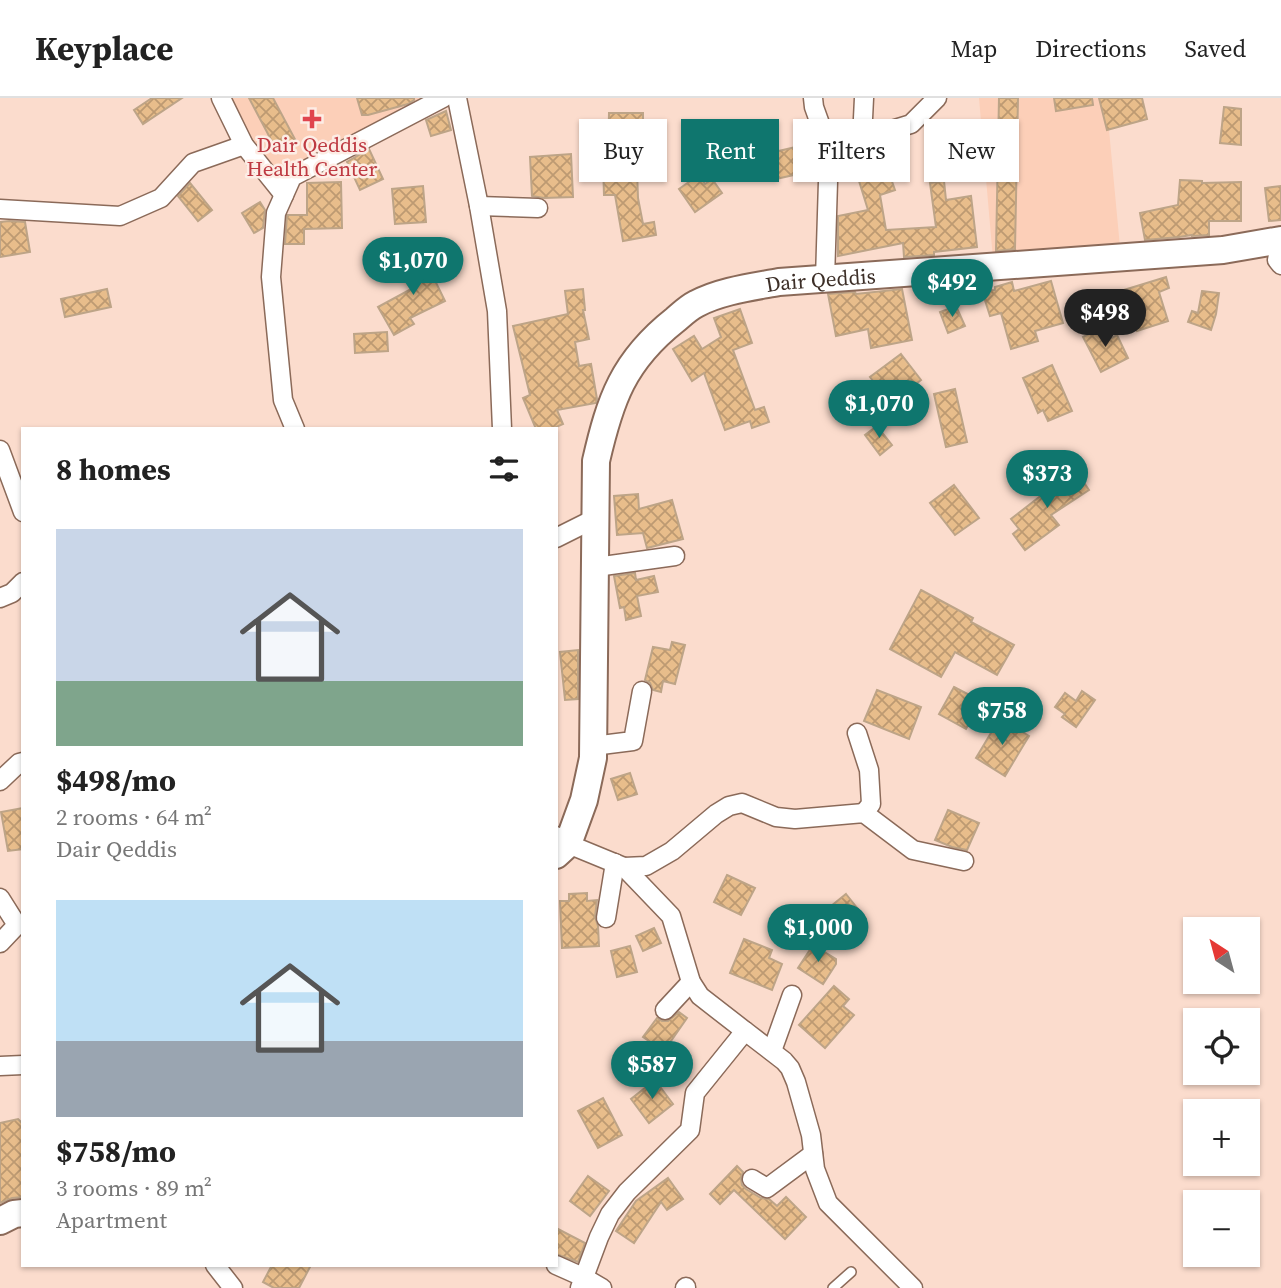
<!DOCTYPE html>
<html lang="en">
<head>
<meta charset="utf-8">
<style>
  body { margin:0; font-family:"Source Serif 4",serif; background:#f2f2f2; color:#222; height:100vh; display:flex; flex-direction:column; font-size:26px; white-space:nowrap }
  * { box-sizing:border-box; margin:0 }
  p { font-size:23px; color:#767676 }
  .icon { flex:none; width:38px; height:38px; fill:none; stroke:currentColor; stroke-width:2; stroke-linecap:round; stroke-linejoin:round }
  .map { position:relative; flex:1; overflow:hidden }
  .details { position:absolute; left:21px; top:329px; width:537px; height:840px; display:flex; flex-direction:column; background:#fff; border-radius:0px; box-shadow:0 2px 5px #0004 }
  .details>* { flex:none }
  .guide { position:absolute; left:579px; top:21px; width:597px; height:63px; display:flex; gap:14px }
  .needle { width:46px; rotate:324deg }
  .fabs { position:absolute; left:1183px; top:819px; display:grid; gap:14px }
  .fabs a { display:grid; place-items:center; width:77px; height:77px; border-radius:0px; background:#fff; box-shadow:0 2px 5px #0004; font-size:35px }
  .price { position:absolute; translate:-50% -60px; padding:0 16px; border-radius:24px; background:#0f766e; color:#fff; font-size:23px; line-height:46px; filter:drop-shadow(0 2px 4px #0008) }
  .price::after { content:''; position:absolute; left:50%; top:42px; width:21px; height:16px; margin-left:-10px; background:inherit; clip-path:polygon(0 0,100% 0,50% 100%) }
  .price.active { background:#222; color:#fff }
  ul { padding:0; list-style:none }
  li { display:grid; align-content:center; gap:14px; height:371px; padding:0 35px }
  li span { display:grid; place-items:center; height:217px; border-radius:0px; color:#555 }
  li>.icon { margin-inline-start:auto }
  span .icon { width:126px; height:126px; fill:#fffc; stroke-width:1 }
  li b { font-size:30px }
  h2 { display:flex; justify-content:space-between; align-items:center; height:84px; padding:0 35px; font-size:30px }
  .pill { padding:0 24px; border-radius:0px; background:#fff; box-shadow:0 2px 5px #0004; font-size:24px; line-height:63px }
  .pill.active { background:#0f766e; color:#fff }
  header { display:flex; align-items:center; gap:42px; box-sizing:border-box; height:98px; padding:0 35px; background:#fff; border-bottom:2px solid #e0e0e0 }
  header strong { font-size:33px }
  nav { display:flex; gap:38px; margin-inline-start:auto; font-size:24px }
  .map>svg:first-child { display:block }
  .built { fill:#fccfb8 }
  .building { fill:url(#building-cross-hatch); stroke:#bda487; stroke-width:2 }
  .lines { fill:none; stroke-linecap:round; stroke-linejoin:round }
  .service-casing { stroke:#8b6a59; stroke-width:12 }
  .minor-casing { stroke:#8b6a59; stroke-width:21 }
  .secondary-casing { stroke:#8b6a59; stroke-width:30 }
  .service { stroke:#fff; stroke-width:9 }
  .minor { stroke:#fff; stroke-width:18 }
  .secondary { stroke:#fff; stroke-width:26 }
  .health-dot { fill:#e0444e; stroke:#fdede5; stroke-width:2.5 }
  .labels { text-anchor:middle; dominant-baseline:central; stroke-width:5; stroke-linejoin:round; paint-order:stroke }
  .health-label { font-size:21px; fill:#be3a42; stroke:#fdede5 }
  .street-label { font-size:21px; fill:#3c2e27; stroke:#fdede5 }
</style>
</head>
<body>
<header>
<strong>Keyplace</strong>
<nav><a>Map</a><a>Directions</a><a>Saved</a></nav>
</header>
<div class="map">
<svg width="1281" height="1190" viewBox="0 0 1281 1190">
  <defs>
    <pattern id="building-cross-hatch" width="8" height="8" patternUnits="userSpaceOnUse" patternTransform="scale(1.75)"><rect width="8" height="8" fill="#e8bd8b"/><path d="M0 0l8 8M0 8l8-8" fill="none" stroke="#bd9a72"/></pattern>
  </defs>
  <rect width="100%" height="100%" fill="#fbdccd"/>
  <g class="built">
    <polygon points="230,0 427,0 274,79 247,42"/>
    <polygon points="979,0 1106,0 1120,149 993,161"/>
  </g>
  <g class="building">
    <polygon points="152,0 182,0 143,26 134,12"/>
    <polygon points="249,0 273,0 297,45 278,55"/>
    <polygon points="357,0 414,0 414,2 408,6 368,17 362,17"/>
    <polygon points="999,0 1018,0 1015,151 996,153"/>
    <polygon points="1054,0 1092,0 1093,7 1056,13"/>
    <polygon points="1099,0 1142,0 1147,21 1107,32"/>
    <polygon points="1224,9 1241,11 1241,47 1220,45"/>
    <polygon points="446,13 451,32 431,38 426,22"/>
    <polygon points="609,15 643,15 643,45 636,45 638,100 643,126 654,124 656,137 623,143 615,97 604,97 603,66 608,66"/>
    <polygon points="891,44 898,65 887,69 895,92 880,97 886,132 936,129 930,85 944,83 946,102 971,98 977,149 934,154 934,157 904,159 903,145 838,158 838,118 868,112 854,67 866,63 863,53"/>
    <polygon points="800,48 807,74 776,81 770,55"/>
    <polygon points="369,51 383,81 360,92 347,64"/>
    <polygon points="571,56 573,99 544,100 532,98 530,59"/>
    <polygon points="699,77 705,86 712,81 722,95 695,114 679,91"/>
    <polygon points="1180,82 1202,83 1202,85 1241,84 1241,123 1209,123 1209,137 1192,138 1192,137 1179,139 1145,142 1140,115 1178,107"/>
    <polygon points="341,84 342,130 304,131 304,146 285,146 287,117 307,117 307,85"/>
    <polygon points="190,85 212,112 198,123 178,98"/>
    <polygon points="423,88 426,124 395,126 392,91"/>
    <polygon points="1281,88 1281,122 1269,123 1265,90"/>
    <polygon points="260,104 265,112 263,130 254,135 242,115"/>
    <polygon points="9,123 25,124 30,154 0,159 0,124"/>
    <polygon points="422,156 445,203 410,220 414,226 394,237 378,209 415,189 403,166"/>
    <polygon points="1166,179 1169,190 1159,194 1168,223 1137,233 1124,192"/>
    <polygon points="1051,183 1063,225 1035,233 1038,243 1011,251 1001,215 990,218 982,193 995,192 995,189 1012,184 1014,193"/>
    <polygon points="107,191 111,209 65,219 61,201"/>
    <polygon points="583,191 585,212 583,212 589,241 575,244 579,268 591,266 597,301 596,305 557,312 563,326 552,331 536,331 523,300 530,297 513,228 568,216 565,193"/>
    <polygon points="902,191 912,242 871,250 868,231 836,238 828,196 855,194 856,196"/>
    <polygon points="1202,193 1219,195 1216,216 1211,232 1188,224 1192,213 1198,215"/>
    <polygon points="956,208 965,228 948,235 940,214"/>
    <polygon points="740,211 752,245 733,252 755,312 764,309 769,324 752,330 750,323 725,332 704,275 692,283 673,251 694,238 702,251 721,239 714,220"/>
    <polygon points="1103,228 1110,241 1117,237 1128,260 1101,274 1083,239"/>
    <polygon points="387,234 388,253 355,255 354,236"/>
    <polygon points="901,256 921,282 890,305 870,279"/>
    <polygon points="1052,267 1072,313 1048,323 1043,312 1038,315 1023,280"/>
    <polygon points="955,291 967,344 946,349 934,296"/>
    <polygon points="877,328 892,347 880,357 865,337"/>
    <polygon points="1076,373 1089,392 1051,417 1059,427 1025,452 1013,436 1019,431 1011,421 1052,389"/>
    <polygon points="954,387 979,420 955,437 930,405"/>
    <polygon points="638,396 639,411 672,402 683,441 647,450 643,435 617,437 614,398"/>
    <polygon points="635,475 636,482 654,478 658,494 637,498 641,518 626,522 624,509 620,510 614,478"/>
    <polygon points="921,492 973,520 971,524 1014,547 997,577 955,554 941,579 890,551"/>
    <polygon points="672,544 685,547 675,586 663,583 661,594 653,592 650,585 645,582 653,549 670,552"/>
    <polygon points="578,552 578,601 565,602 560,554"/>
    <polygon points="954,589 981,603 966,631 939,616"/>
    <polygon points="877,592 921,609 909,641 864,623"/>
    <polygon points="1082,593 1095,602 1076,629 1062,619 1065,616 1055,609 1065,595 1076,603"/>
    <polygon points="1000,620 1029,638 1005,678 976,660"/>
    <polygon points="630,675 637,696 618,702 611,681"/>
    <polygon points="23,710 23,751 8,753 1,714"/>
    <polygon points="948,712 979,725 967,752 952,749 935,742"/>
    <polygon points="727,777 755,790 741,817 714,804"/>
    <polygon points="587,795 587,803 597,802 595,819 598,828 599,848 562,850 560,803 569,803 569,796"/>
    <polygon points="846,796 866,821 840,842 823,821 828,817 825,813"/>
    <polygon points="654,830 661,845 643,853 636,838"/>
    <polygon points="744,841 772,852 769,860 782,866 772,892 730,875"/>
    <polygon points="813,847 836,861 836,866 823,886 798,870"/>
    <polygon points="630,848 637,874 617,879 611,853"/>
    <polygon points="834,888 849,901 843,908 854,917 825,950 799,927"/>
    <polygon points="679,914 687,920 664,953 643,939 657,920 662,923 668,923"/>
    <polygon points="655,982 673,1006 649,1025 631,1001"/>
    <polygon points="603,1000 622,1037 598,1050 578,1013"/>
    <polygon points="18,1021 23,1026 23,1099 12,1100 0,1105 0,1025"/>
    <polygon points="737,1068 743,1074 741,1081 742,1087 746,1091 761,1100 769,1101 777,1108 786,1099 806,1119 785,1141 734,1092 720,1106 710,1096"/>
    <polygon points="588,1078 609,1093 590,1118 570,1103"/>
    <polygon points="668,1080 683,1101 667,1112 661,1104 634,1145 616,1133 636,1103"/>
    <polygon points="556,1130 585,1145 578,1164 556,1156"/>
    <polygon points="272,1167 311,1167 299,1190 274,1190 263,1184"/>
  </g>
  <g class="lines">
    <defs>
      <polyline id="service" points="833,1190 851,1174"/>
      <g id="minor">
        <polyline points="221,0 244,47 284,97"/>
        <polyline points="457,0 479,108 497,213 502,331"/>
        <polyline points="813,0 814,9 829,51"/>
        <polyline points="862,41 864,0"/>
        <polyline points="479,108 538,110"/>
        <polyline points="0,111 120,118 161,100 193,65 244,47"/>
        <polyline points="1281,143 1277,162 1281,167"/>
        <polyline points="825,181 829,51 911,26 937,0"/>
        <polyline points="295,331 283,302 271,179 276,115 292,79 443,0"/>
        <polyline points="0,352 23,414"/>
        <polyline points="556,440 596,420"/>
        <polyline points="596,469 675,458"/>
        <polyline points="0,500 12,495 23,484"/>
        <polyline points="857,635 869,672 871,706 864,715"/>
        <polyline points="593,648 633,643 642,593"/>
        <polyline points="0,683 19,665 23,664"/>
        <polyline points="556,738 568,746 624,769 671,818 691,884 700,898 745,933 695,995 690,1032 627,1094 610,1116 599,1139 580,1190"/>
        <polyline points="624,769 646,768 672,753 716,716 729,708 742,705 776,719 795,721 864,715 913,752 964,763"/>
        <polyline points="0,800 17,827 0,845"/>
        <polyline points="606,820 615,765"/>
        <polyline points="665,912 691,884"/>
        <polyline points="745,933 784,963 790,970 796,984 811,1037 815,1071 828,1105 913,1190"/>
        <polyline points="772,953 792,897"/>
        <polyline points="0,968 23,967"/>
        <polyline points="752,1081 767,1090 813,1056"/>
        <polyline points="215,1167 233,1190"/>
        <polyline points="556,1167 583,1179 602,1190"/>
        <polyline points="685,1190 686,1189"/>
      </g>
      <g id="secondary">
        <path id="s1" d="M556,757L568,746L584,702L593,660L596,363C610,302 623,263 675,222C681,217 688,210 696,206C720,193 752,189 779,184L1223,152L1281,142"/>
        <polyline points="0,1123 14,1116 23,1115"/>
      </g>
    </defs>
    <use href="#service" class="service-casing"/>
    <use href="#minor" class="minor-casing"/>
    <use href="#secondary" class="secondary-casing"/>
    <use href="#service" class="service"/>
    <use href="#minor" class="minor"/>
    <use href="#secondary" class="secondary"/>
  </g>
  <path class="health-dot" d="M308.5 10.5h7v7h7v7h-7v7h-7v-7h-7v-7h7z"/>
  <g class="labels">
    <g class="health-label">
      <text x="312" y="46">Dair Qeddis<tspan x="312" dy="24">Health Center</tspan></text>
    </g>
    <g class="street-label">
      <text stroke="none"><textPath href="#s1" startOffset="723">Dair Qeddis</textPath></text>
    </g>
  </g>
</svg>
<div class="fabs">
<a><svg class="needle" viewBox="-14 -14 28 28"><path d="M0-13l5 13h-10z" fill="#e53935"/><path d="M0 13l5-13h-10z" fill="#767676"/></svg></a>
<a><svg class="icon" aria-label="locate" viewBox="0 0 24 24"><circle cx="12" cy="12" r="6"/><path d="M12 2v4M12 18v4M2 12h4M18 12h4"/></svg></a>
<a>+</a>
<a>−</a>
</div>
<b class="price" style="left:413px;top:199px">$1,070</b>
<b class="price" style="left:952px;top:221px">$492</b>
<b class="price active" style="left:1105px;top:251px">$498</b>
<b class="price" style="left:879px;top:342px">$1,070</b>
<b class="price" style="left:1047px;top:412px">$373</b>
<b class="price" style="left:1002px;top:649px">$758</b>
<b class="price" style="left:818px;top:866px">$1,000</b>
<b class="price" style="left:652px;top:1003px">$587</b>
<div class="guide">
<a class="pill">Buy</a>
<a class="pill active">Rent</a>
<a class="pill">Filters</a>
<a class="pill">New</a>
</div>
<section class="details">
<h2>8 homes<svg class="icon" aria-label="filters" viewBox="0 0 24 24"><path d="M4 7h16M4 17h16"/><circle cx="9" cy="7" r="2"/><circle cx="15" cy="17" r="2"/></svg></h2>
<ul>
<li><span style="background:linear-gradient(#c9d6e8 70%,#7fa58c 0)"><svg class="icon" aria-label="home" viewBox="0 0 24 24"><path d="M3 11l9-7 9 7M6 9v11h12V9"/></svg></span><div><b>$498/mo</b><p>2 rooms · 64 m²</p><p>Dair Qeddis</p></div></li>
<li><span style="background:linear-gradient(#bfe0f5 65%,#9aa5b1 0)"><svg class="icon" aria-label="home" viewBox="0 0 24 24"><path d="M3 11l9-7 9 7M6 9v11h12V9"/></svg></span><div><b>$758/mo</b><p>3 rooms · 89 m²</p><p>Apartment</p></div></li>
</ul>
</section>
</div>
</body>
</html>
